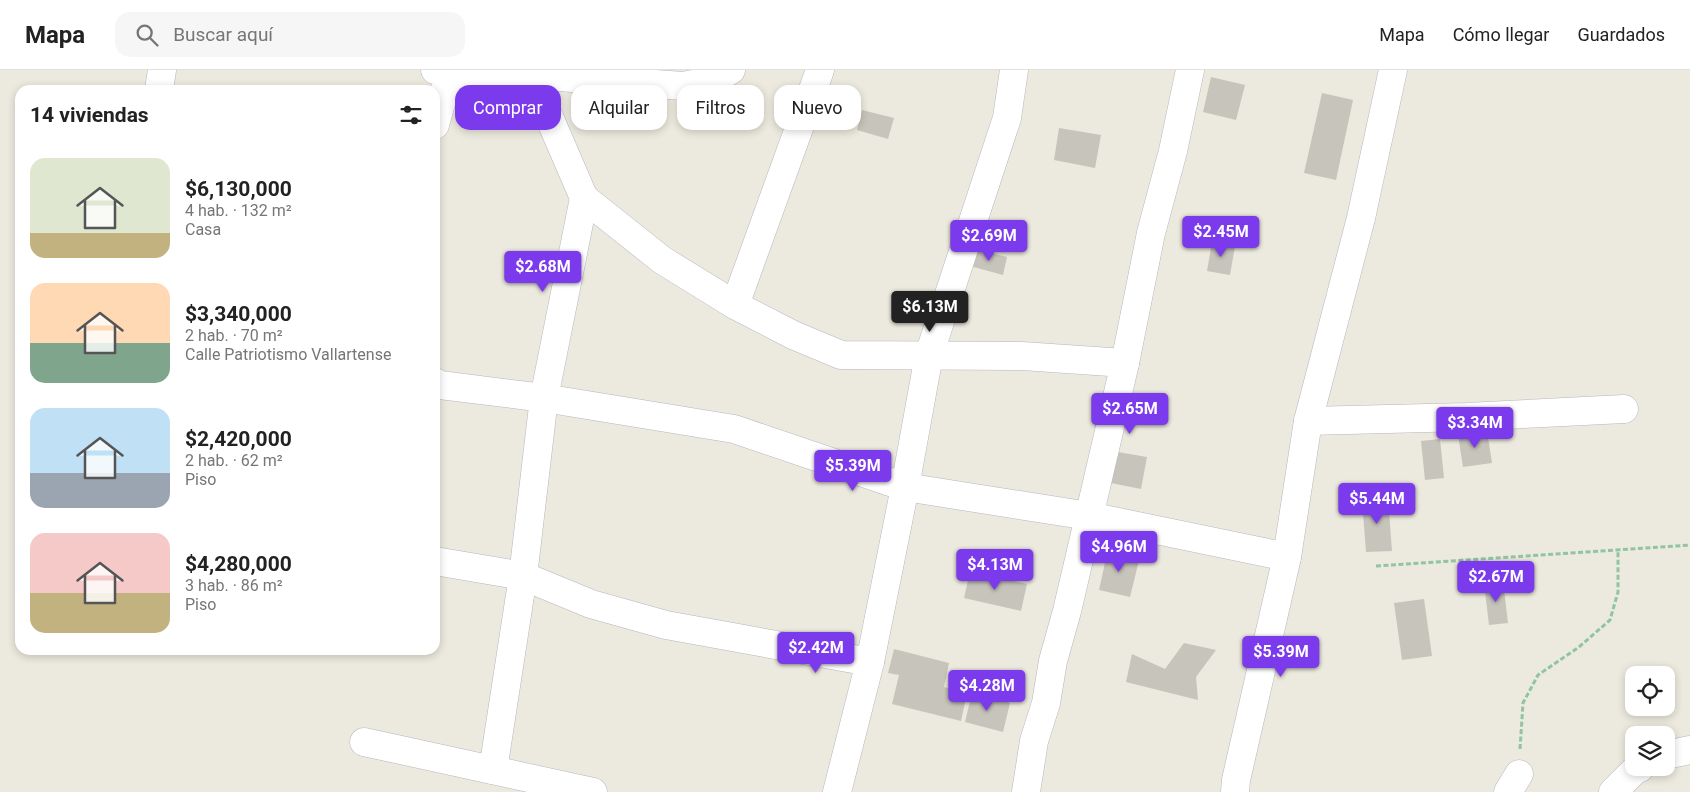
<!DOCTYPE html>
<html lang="es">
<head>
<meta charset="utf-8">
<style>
  body { margin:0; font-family:Roboto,sans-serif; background:#f6f6f6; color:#222; height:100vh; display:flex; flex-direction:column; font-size:19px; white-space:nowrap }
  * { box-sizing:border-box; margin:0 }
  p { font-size:16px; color:#767676 }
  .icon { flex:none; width:28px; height:28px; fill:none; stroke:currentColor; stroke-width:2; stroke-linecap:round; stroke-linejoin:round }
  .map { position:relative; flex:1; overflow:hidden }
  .panel { position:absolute; left:15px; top:15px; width:425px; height:570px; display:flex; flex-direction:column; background:#fff; border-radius:15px; box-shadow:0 2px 8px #0003 }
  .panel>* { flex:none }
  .banner { position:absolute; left:455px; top:15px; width:475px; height:45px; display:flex; gap:10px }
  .controls { position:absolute; left:1625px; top:596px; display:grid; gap:10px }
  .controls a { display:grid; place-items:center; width:50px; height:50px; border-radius:10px; background:#fff; box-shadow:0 2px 8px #0003; font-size:25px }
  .price { position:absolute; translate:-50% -42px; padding:0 11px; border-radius:5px; background:#7c3aed; color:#fff; font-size:16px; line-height:32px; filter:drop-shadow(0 1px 2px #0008) }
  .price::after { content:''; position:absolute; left:50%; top:30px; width:15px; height:11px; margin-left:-8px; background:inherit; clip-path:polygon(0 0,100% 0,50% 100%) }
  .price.on { background:#222; color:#fff }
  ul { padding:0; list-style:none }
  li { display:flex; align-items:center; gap:15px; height:125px; padding:0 15px }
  li span { display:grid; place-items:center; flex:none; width:140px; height:100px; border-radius:15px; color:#555 }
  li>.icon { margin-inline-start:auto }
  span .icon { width:60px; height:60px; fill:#fffc; stroke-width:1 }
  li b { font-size:21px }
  h2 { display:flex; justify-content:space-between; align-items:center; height:60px; padding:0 15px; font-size:21px }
  .pill { padding:0 18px; border-radius:15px; background:#fff; box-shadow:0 2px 8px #0003; font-size:18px; line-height:45px }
  .pill.on { background:#7c3aed; color:#fff }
  header { display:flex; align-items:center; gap:30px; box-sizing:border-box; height:70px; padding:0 25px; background:#fff; border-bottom:1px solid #e0e0e0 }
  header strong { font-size:24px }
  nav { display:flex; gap:28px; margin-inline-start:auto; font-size:18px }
  .search { width:350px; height:45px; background:#f6f6f6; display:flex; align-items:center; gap:12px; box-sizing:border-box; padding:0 18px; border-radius:15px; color:#767676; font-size:19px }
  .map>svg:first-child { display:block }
  .building { fill:#c7c4bc }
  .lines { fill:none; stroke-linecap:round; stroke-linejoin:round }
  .street-casing { stroke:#b5b7bd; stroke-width:29 }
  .path { stroke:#90c5a0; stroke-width:3; stroke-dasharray:5 2.5; stroke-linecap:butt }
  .street { stroke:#fff; stroke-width:28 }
</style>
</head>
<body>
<header>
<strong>Mapa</strong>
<div class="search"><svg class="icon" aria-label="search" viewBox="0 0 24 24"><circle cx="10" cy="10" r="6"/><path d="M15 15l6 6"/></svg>Buscar aquí</div>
<nav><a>Mapa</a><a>Cómo llegar</a><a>Guardados</a></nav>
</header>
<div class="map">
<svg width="1690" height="722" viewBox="0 0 1690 722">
  <rect width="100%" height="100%" fill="#ece9de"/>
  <g class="building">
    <polygon points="1211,7 1245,15 1236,50 1203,42"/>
    <polygon points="1322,23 1353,30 1336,110 1304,103"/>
    <polygon points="862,40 894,48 888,69 857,60"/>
    <polygon points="1059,58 1101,65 1095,98 1054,90"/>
    <polygon points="1212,172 1235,176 1230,205 1207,201"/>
    <polygon points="974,179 1007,187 1003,205 970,196"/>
    <polygon points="1487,361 1492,393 1463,397 1458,365"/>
    <polygon points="1440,369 1444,408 1425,410 1421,371"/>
    <polygon points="1112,381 1147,387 1141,419 1106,412"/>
    <polygon points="1388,428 1392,481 1366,482 1362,429"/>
    <polygon points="1108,479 1140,486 1130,527 1099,520"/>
    <polygon points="970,501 1027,514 1021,541 964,528"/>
    <polygon points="1503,511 1508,553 1489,555 1484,513"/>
    <polygon points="1424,529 1432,586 1402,590 1394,533"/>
    <polygon points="1184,573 1216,580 1196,607 1198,630 1126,612 1132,584 1165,599"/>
    <polygon points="894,579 949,593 944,617 967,623 961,651 892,634 899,605 888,603"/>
    <polygon points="972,623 1010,633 1003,662 965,652"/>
  </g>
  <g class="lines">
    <defs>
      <g id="street">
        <polyline points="435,0 449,4 531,5 683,16 713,10 731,0"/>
        <polyline points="531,5 584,128 662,190 735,235 793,265 841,285 1022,286 1125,293"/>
        <polyline points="159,20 162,0"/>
        <polyline points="435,55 449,4"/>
        <polyline points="735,235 820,0"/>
        <polyline points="435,312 440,315 544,328 734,359 905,417 1089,446 1287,487"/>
        <polyline points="1308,351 1467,347 1624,339"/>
        <polyline points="435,491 523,506 591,534 666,555 870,592 905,417 929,285 1007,48 1014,0"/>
        <polyline points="364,672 593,722"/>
        <polyline points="1666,685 1690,680"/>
        <polyline points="493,700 523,506 544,328 584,128"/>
        <polyline points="837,722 870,592"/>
        <polyline points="1026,722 1034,671 1046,633 1053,591 1067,541 1125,293 1151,163 1173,81 1190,0"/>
        <polyline points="1235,722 1236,710 1287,487 1308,351 1361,148 1393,0"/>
        <polyline points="1508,722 1519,704"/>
        <polyline points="1613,722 1635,700 1640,698"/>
      </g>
    </defs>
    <use href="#street" class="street-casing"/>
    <g class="path">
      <polyline points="1376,496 1690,475"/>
      <polyline points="1520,679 1523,633 1538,605 1579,577 1610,550 1618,522 1618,480"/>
    </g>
    <use href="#street" class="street"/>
  </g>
</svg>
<div class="controls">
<a><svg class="icon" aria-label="locate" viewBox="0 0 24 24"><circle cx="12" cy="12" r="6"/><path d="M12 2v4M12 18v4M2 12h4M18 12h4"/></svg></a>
<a><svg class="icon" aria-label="layers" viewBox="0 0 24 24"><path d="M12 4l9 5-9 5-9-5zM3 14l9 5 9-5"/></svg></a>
</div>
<b class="price" style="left:1221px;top:188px">$2.45M</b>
<b class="price" style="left:989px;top:192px">$2.69M</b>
<b class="price" style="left:543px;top:223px">$2.68M</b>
<b class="price on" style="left:930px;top:263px">$6.13M</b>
<b class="price" style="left:1130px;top:365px">$2.65M</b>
<b class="price" style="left:1475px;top:379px">$3.34M</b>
<b class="price" style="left:853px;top:422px">$5.39M</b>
<b class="price" style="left:1377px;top:455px">$5.44M</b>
<b class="price" style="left:1119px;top:503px">$4.96M</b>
<b class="price" style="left:995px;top:521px">$4.13M</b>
<b class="price" style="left:1496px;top:533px">$2.67M</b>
<b class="price" style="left:816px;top:604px">$2.42M</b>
<b class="price" style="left:1281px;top:608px">$5.39M</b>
<b class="price" style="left:987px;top:642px">$4.28M</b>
<div class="banner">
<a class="pill on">Comprar</a>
<a class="pill">Alquilar</a>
<a class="pill">Filtros</a>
<a class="pill">Nuevo</a>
</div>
<section class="panel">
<h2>14 viviendas<svg class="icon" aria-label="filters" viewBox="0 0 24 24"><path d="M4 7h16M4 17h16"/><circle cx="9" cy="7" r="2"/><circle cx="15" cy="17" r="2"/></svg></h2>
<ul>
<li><span style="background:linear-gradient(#dfe7d0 75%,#c2b280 0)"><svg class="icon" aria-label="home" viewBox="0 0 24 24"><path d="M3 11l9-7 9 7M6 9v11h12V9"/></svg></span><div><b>$6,130,000</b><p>4 hab. · 132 m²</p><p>Casa</p></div></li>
<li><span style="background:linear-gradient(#ffd9b3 60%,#7fa58c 0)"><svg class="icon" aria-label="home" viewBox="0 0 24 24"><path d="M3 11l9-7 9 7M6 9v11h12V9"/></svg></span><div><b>$3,340,000</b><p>2 hab. · 70 m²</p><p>Calle Patriotismo Vallartense</p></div></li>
<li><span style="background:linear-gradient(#bfe0f5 65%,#9aa5b1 0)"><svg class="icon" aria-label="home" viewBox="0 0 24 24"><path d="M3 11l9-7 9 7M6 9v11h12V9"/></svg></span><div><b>$2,420,000</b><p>2 hab. · 62 m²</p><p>Piso</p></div></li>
<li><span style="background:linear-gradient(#f6c9c9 60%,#c2b280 0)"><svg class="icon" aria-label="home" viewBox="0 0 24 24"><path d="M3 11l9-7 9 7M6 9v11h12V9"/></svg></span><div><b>$4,280,000</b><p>3 hab. · 86 m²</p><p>Piso</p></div></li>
</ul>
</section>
</div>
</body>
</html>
